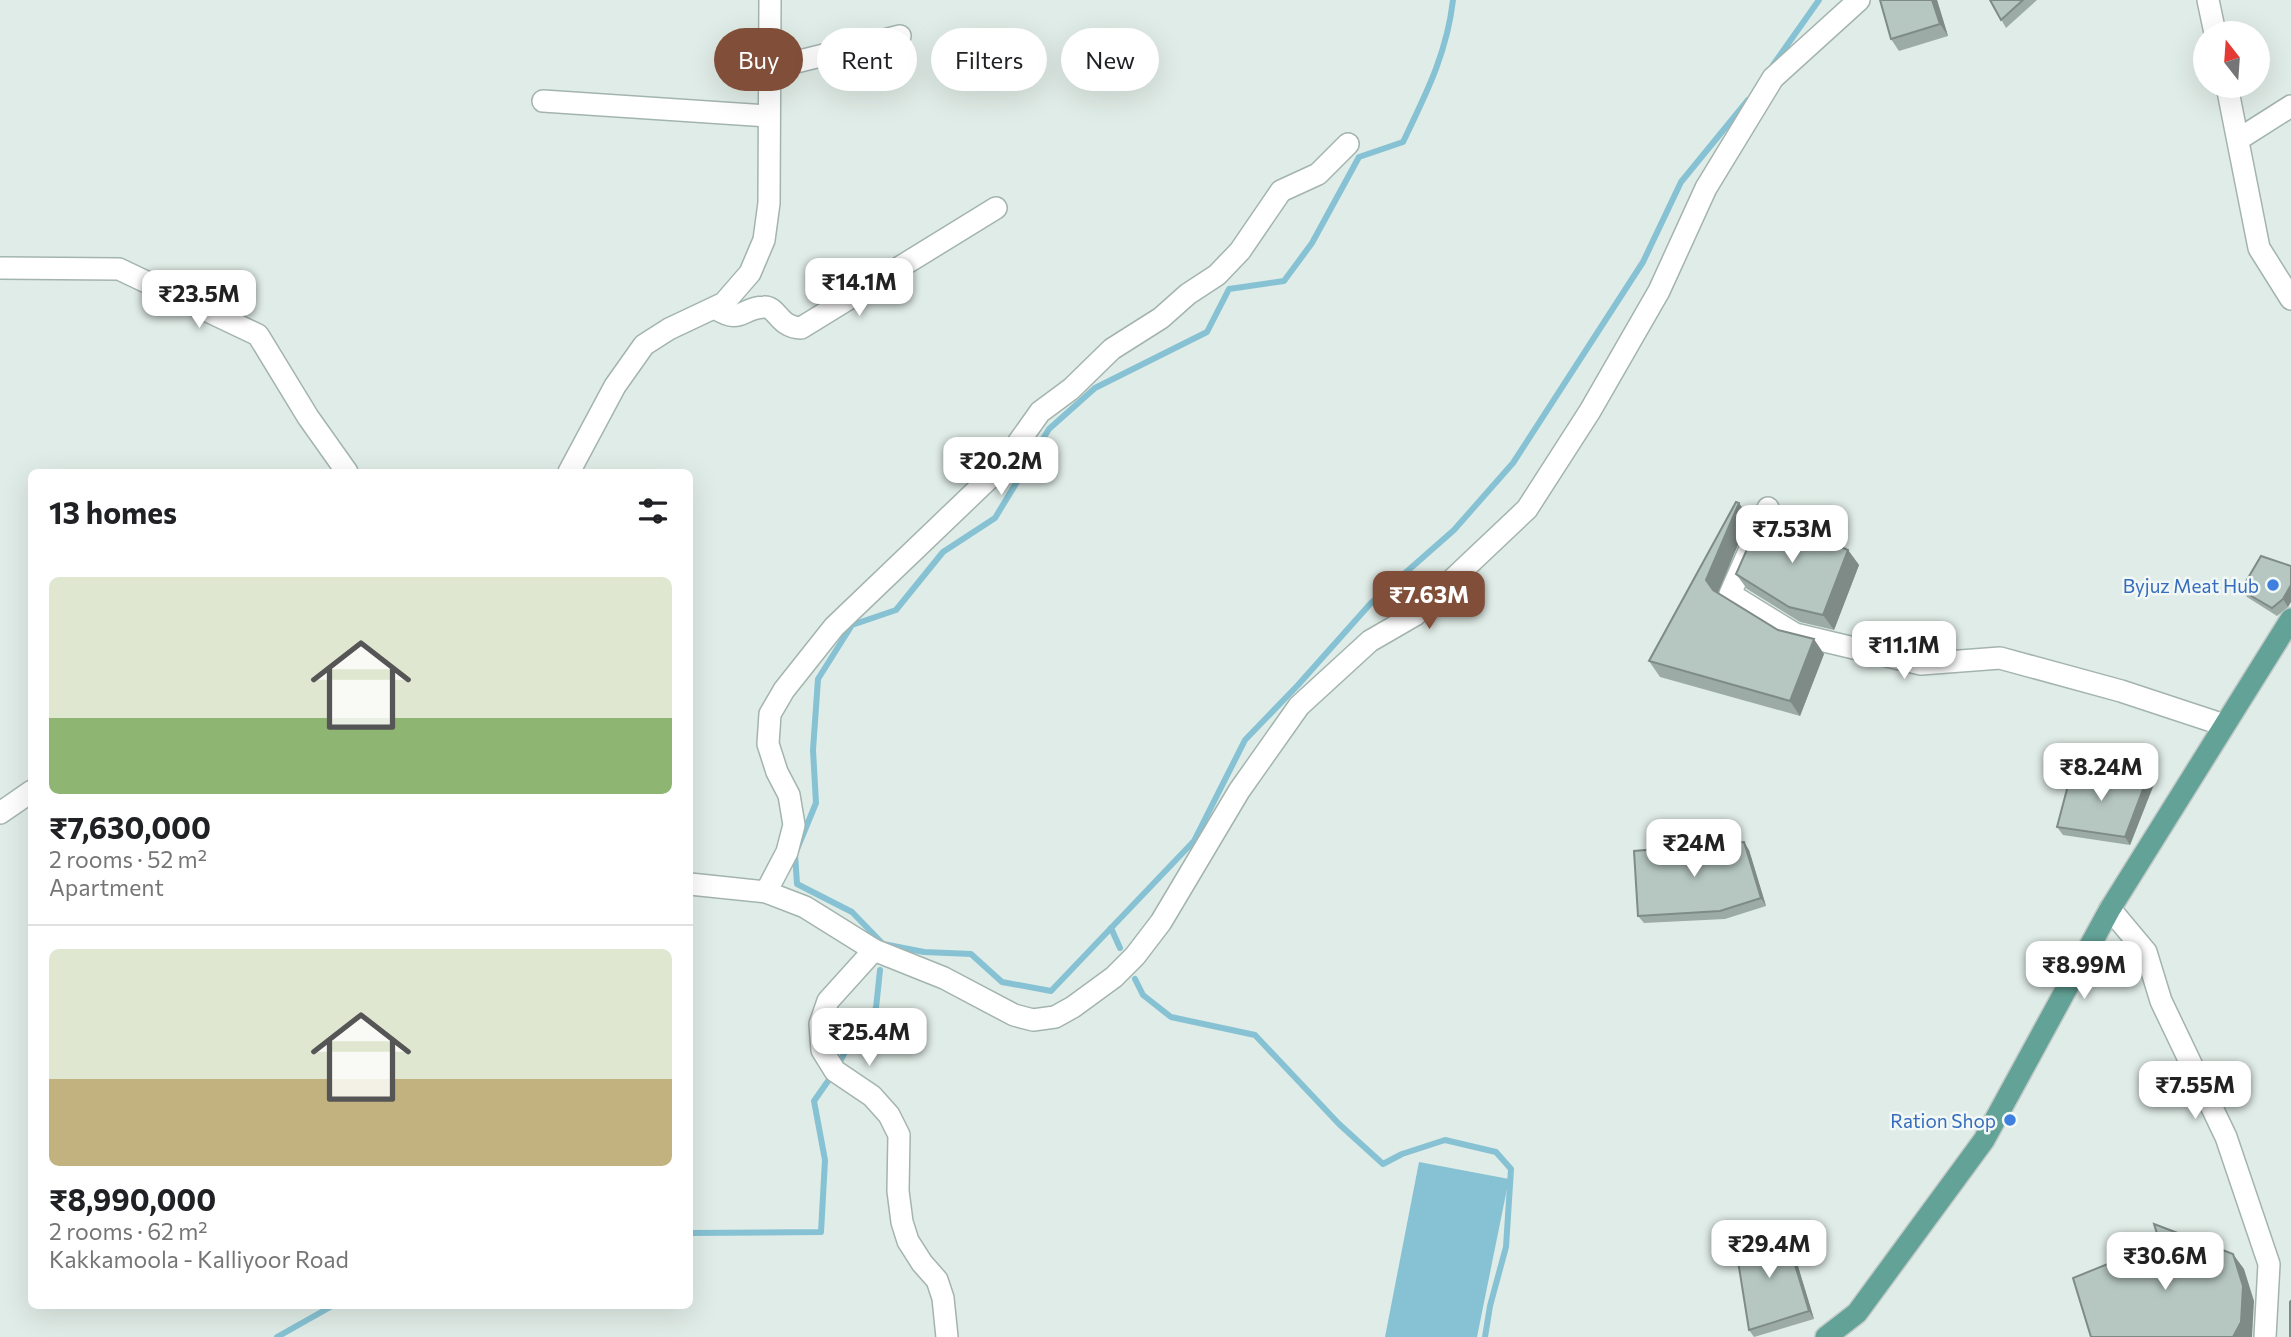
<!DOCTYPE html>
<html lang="en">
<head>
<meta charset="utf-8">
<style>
  body { margin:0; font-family:Commissioner,sans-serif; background:#f6f6f6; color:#202124; height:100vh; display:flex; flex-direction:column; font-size:26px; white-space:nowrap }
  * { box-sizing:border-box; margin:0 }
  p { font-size:23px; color:#757577 }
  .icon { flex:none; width:38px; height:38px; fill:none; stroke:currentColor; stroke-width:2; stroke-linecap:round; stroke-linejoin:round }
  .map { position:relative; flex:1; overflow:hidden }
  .side { position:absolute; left:28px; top:469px; width:665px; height:840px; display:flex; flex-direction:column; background:#fff; border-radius:10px; box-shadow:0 7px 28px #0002 }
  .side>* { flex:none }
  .banner { position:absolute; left:714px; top:28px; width:665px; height:63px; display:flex; gap:14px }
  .needle { width:46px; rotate:343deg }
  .buttons { position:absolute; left:2193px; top:21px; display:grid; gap:14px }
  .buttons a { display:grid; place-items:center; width:77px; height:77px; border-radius:50%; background:#fff; box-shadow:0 7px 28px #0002; font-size:35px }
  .price { position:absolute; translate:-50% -60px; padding:0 16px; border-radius:14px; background:#fff; color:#222; font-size:23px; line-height:46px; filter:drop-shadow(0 2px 4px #0008) }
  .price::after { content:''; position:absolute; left:50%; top:42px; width:21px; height:16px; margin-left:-10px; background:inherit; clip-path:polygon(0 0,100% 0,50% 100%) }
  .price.current { background:#814e39; color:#fff }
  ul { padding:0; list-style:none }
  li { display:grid; align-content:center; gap:14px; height:371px; padding:0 21px }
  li+li { border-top:2px solid #e0e0e0 }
  li span { display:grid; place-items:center; height:217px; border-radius:10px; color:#555 }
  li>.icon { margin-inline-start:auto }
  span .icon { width:126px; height:126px; fill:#fffc; stroke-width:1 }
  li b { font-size:30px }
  h2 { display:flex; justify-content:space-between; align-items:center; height:84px; padding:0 21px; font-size:30px }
  .pill { padding:0 24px; border-radius:32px; background:#fff; box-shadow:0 7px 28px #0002; font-size:24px; line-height:63px }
  .pill.current { background:#814e39; color:#fff }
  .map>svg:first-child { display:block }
  .water { fill:#86c2d3 }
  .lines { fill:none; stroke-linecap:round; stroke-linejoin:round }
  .stream { stroke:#86c2d3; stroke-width:6 }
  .minor-casing { stroke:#a3b4af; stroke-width:24 }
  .major-casing { stroke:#c1c9c7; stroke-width:24 }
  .minor { stroke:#fff; stroke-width:21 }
  .major { stroke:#63a397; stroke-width:21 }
  .wall { fill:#9daba6 }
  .shaded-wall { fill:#7f8b87 }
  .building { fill:#b6c7c1; stroke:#7f8b87; stroke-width:2 }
  .shop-dot { fill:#3f7fe0; stroke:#f1f8f5; stroke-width:2.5 }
  .labels { text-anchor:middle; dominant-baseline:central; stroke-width:5; stroke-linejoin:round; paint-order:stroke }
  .shop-label { font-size:19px; fill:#366cbe; stroke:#f1f8f5; text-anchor:end }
</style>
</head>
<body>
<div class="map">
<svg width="2291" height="1337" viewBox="0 0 2291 1337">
  <rect width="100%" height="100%" fill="#e0ece7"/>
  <polygon class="water" points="1419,1162 1509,1179 1477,1337 1385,1337"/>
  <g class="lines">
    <g class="stream">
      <path d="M1453,0C1447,53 1426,94 1403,142L1359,157L1312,243L1284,281L1229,289L1207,332L1095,388L1049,429L995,518L943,552L896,610L852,625L818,679L813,750L816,803L795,854L797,884L852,912L883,944L924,952L971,954L1002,982L1051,991L1194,841L1245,740L1298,685L1371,603L1454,530L1513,463L1643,262L1681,182L1748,100"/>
      <polyline points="1773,65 1819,0"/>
      <polyline points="1111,928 1120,948"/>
      <polyline points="1135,979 1143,995 1171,1017 1255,1035 1339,1124 1383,1164 1402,1154 1445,1140 1496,1152 1511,1169 1506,1247 1490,1306 1485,1337"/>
      <polyline points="838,1065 851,1041 876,1008 880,970"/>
      <polyline points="690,1233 821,1232 825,1160 814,1101 833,1074"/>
      <polyline points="277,1337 332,1306"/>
    </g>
    <defs>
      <g id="minor">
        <polyline points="2208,0 2215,33"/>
        <polyline points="768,69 900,36"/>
        <polyline points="2227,86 2259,248 2291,299"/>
        <polyline points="543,101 769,116"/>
        <polyline points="2239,139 2291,106"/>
        <polyline points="0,268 119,269 258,335 308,417 347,472"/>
        <path d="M715,308C742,325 740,308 764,307C777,306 779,328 801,328L996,208"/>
        <polyline points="569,472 615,386 644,345 669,329 724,303 750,273 764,240 769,203 770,0"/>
        <polyline points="1768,508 1730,594 1795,634 1921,664 2000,658 2121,691 2224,725"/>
        <polyline points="0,813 32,791"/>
        <polyline points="690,884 766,892 805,907 874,950 828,1001 820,1024 822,1050 835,1071 872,1096 889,1115 899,1135 898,1191 902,1222 908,1241 922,1263 937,1280 943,1298 947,1337"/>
        <polyline points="766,892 787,852 794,825 789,795 777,772 768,744 770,714 784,690 834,627 1001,467 1040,412 1071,389 1112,349 1161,318 1188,294 1217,275 1240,251 1281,191 1318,174 1348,144"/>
        <polyline points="2110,909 2146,952 2161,1001 2226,1137 2269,1264 2265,1337"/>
        <polyline points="874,950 944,978 1014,1015 1033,1020 1055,1017 1073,1007 1114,977 1135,956 1161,922 1239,791 1299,706 1370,641 1415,615 1527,509 1590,411 1659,291 1706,188 1773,78 1859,0"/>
      </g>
      <polyline id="major" points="1826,1337 1857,1313 1984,1140 2110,909 2291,619"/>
    </defs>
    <use href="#minor" class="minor-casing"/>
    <use href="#major" class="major-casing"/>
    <use href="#minor" class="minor"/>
    <use href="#major" class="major"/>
  </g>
  <g class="wall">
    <polygon points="1880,0 1937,0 1948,36 1899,51 1891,39"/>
    <polygon points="1990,0 2037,0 2006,28"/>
    <polygon points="1739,503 1749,518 1718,593 1778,630 1824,654 1800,716 1660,677 1649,661"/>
    <polygon points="1848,550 1859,565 1834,630 1800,622 1747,589 1736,574"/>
    <polygon points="2291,566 2288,607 2277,616 2247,597 2241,590"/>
    <polygon points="2154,784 2130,845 2063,835 2057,827"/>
    <polygon points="1749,850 1766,906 1725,919 1644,923 1638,916"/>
    <polygon points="1785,1232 1790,1240 1814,1319 1754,1337 1749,1330"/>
  </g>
  <g class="shaded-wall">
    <polygon points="1932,0 1937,0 1948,36 1940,24"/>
    <polygon points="1739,503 1749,518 1717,595 1723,605 1706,580"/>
    <polygon points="1848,550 1859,565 1834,630 1823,615"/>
    <polygon points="2291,585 2291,602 2288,607 2283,599"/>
    <polygon points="1814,639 1824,654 1800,716 1790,701"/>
    <polygon points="2148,776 2154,784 2130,845 2125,837"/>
    <polygon points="1744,842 1749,850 1766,906 1761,898"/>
    <polygon points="1785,1232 1790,1240 1814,1319 1809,1311"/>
    <polygon points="2233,1254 2244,1269 2254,1301 2252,1337 2233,1337"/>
  </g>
  <g class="building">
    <polygon points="1880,0 1932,0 1940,24 1891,39"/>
    <polygon points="1990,0 2023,0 2001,20"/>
    <polygon points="1736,502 1739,503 1706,580 1713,590 1778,630 1814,639 1790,701 1649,661"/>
    <polygon points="1763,513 1848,550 1823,615 1789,607 1736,574"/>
    <polygon points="2261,556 2291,566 2291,585 2283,599 2272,608 2241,590"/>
    <polygon points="2071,774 2148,776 2125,837 2057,827"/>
    <polygon points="1744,842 1761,898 1720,911 1638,916 1634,851"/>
    <polygon points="2154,1224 2233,1254 2243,1286 2241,1322 2233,1337 2091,1337 2073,1278 2160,1243"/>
    <polygon points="1785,1232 1809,1311 1749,1330 1735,1242"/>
    <polygon points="2291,1301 2291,1337 2290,1337 2290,1302"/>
  </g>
  <g class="shop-dot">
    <circle cx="2273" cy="585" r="7"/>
    <circle cx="2010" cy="1120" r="7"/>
  </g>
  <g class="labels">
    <g class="shop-label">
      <text x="2259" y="585">Byjuz Meat Hub</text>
      <text x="1996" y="1120">Ration Shop</text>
    </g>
  </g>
</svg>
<div class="buttons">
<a><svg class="needle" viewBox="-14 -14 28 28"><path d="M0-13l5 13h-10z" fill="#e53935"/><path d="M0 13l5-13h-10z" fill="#757577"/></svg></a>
</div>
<b class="price" style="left:859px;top:318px">₹14.1M</b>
<b class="price" style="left:199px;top:330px">₹23.5M</b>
<b class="price" style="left:1001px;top:497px">₹20.2M</b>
<b class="price" style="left:1792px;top:565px">₹7.53M</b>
<b class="price current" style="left:1429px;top:631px">₹7.63M</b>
<b class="price" style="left:1904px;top:681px">₹11.1M</b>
<b class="price" style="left:2101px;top:803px">₹8.24M</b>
<b class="price" style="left:1694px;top:879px">₹24M</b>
<b class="price" style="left:2084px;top:1001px">₹8.99M</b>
<b class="price" style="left:869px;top:1068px">₹25.4M</b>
<b class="price" style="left:2195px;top:1121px">₹7.55M</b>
<b class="price" style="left:1769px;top:1280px">₹29.4M</b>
<b class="price" style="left:2165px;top:1292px">₹30.6M</b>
<div class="banner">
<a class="pill current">Buy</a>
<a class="pill">Rent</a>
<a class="pill">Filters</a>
<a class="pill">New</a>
</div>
<section class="side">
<h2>13 homes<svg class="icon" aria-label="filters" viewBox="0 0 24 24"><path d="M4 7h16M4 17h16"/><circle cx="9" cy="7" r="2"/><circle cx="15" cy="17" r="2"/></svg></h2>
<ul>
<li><span style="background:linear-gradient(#dfe7d0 65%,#8fb573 0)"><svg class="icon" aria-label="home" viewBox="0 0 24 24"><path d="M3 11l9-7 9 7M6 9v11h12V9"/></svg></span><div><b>₹7,630,000</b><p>2 rooms · 52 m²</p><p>Apartment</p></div></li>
<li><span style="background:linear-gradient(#dfe7d0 60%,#c2b280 0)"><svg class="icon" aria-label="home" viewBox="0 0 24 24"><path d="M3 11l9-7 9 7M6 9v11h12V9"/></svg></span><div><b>₹8,990,000</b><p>2 rooms · 62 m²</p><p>Kakkamoola - Kalliyoor Road</p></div></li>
</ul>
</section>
</div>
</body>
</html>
